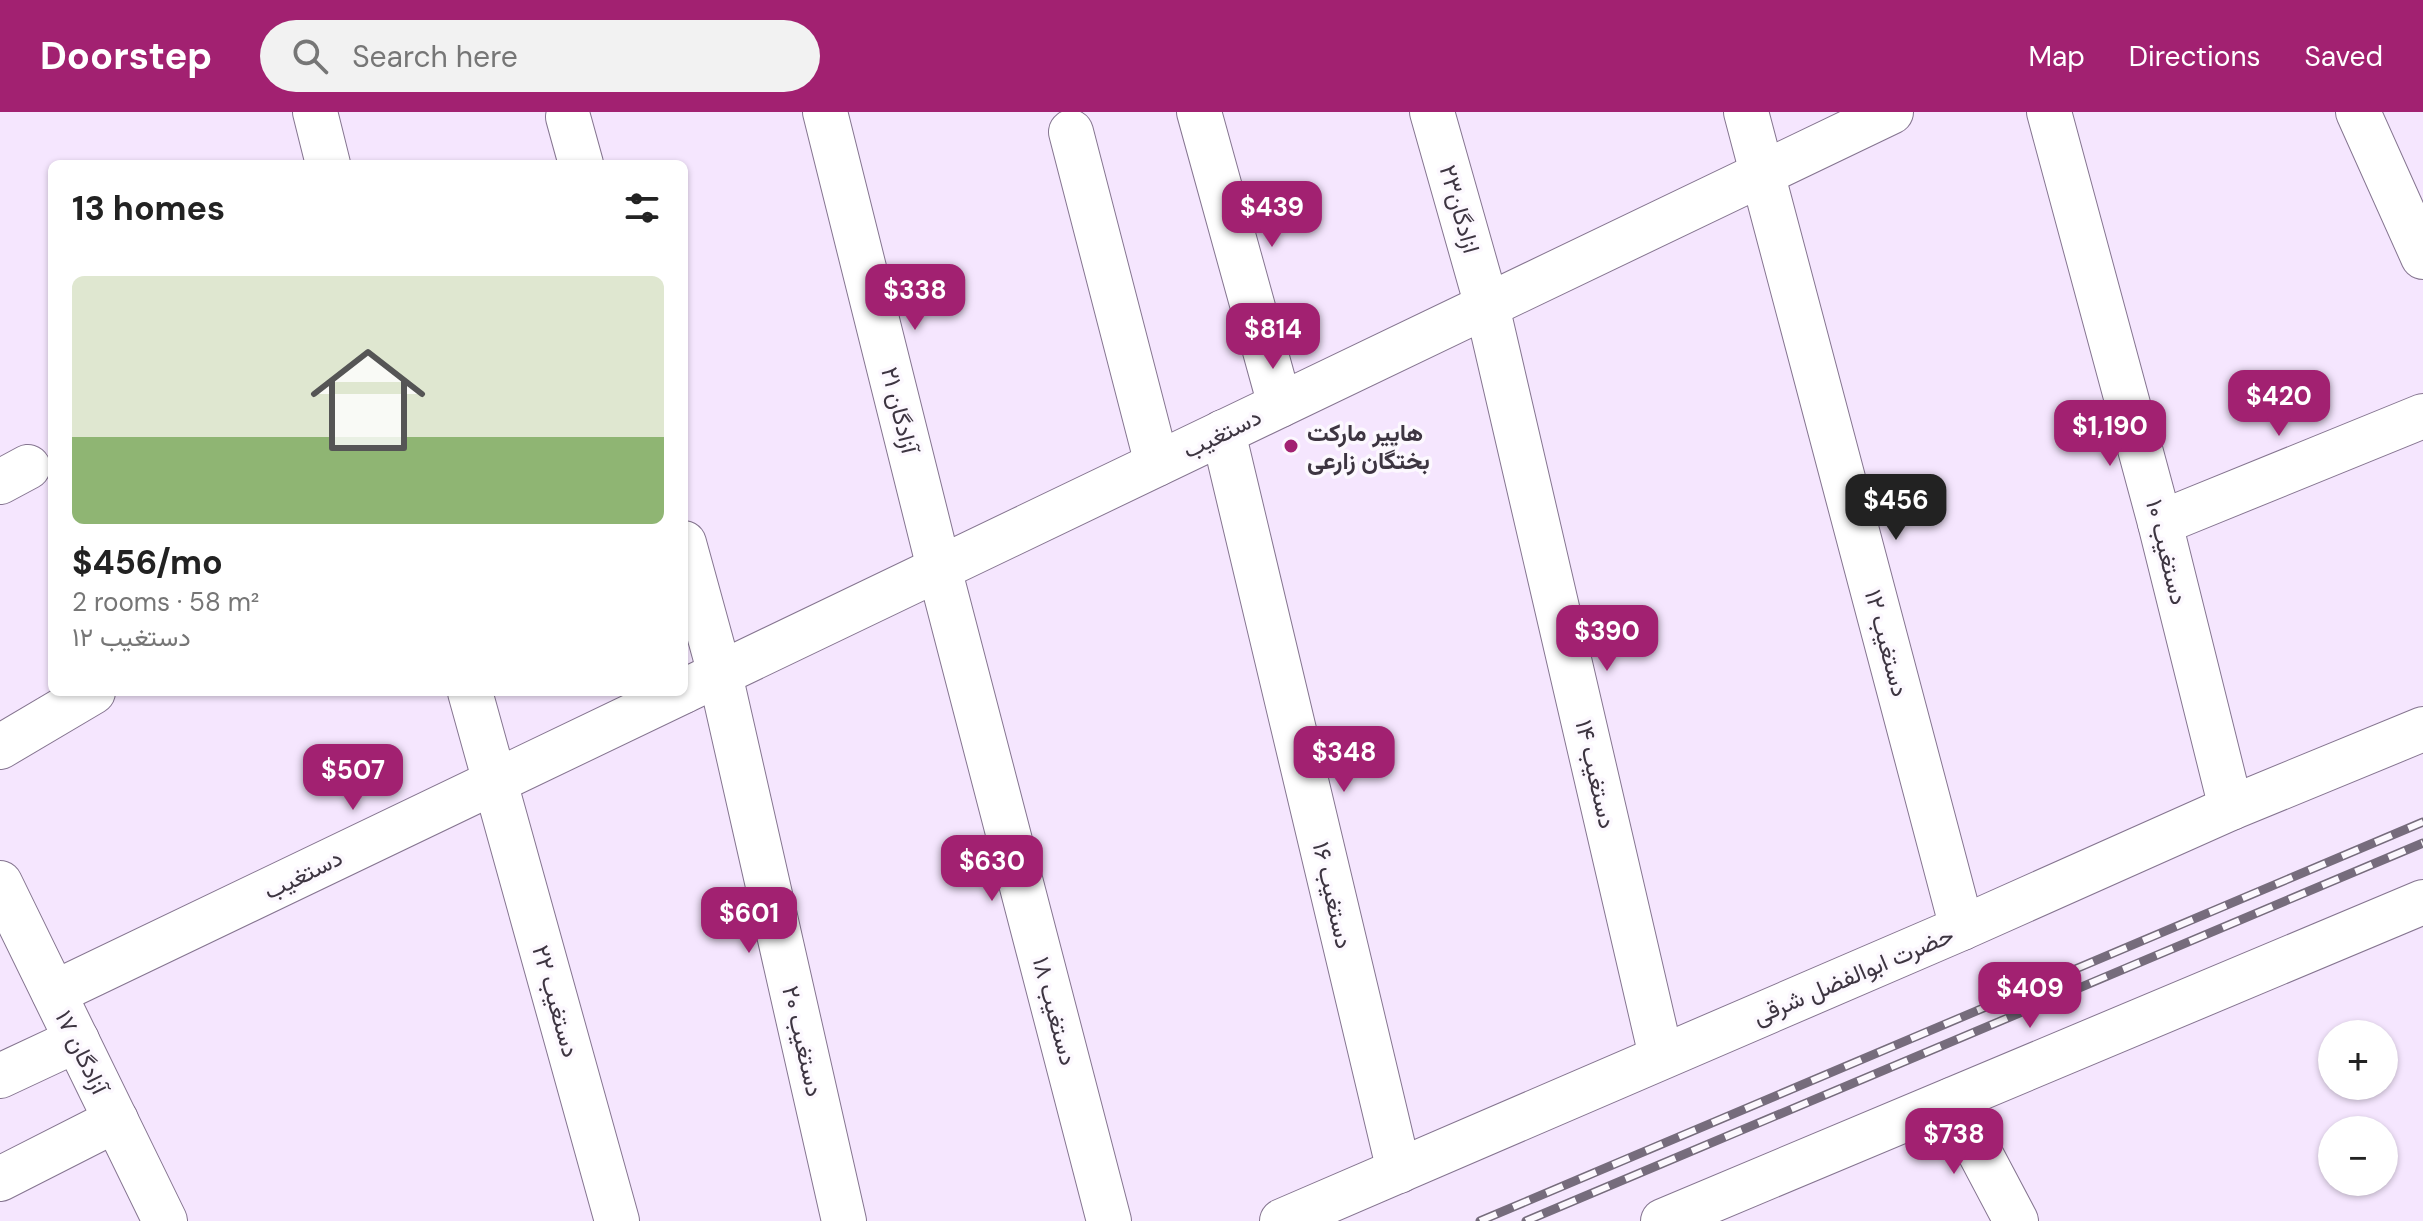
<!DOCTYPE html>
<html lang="en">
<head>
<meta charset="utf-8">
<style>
  body { margin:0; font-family:"DM Sans",Vazirmatn,sans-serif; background:#f2f2f2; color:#222; height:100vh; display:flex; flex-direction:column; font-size:30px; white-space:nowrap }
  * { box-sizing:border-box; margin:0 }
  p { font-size:26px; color:#767676 }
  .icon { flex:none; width:44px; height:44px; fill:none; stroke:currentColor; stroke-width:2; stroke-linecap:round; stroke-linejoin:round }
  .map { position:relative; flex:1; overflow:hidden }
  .panel { position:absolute; left:48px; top:48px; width:640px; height:536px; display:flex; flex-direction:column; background:#fff; border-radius:12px; box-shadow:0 2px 6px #0004 }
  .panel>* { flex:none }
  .buttons { position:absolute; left:2318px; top:908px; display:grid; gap:16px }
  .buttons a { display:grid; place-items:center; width:80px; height:80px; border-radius:50%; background:#fff; box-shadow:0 2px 6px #0004; font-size:40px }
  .price { position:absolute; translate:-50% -68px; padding:0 18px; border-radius:16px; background:#a22171; color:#fff; font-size:26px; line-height:52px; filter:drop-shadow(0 2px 4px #0008) }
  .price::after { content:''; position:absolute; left:50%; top:48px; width:24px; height:18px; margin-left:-12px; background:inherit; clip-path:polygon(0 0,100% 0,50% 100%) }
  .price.selected { background:#222; color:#fff }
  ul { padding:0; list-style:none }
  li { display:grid; align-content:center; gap:16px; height:424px; padding:0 24px }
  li+li { border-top:2px solid #e0e0e0 }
  li span { display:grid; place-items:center; height:248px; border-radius:12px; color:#555 }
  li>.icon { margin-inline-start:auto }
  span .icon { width:144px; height:144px; fill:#fffc; stroke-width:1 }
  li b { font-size:34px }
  h2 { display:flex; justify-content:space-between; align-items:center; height:96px; padding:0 24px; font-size:34px }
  header { display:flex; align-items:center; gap:48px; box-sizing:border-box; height:112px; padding:0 40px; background:#a22171; color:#fff }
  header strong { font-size:38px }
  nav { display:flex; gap:44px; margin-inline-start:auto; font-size:28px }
  .search { width:560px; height:72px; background:#f2f2f2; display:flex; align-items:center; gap:20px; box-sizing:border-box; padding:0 28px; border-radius:44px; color:#767676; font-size:30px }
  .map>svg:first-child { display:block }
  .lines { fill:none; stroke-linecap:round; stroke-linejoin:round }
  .minor-casing { stroke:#857590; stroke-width:46 }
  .minor { stroke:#fff; stroke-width:44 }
  .rail-casing { stroke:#766c7c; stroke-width:9 }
  .rail { stroke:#fcf8fe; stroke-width:6; stroke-dasharray:18; stroke-linecap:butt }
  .poi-dot { fill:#a22171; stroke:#fcf8fe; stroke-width:3 }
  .labels { text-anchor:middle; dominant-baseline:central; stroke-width:7; stroke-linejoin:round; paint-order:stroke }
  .street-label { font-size:24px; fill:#3d3541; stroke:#fcf8fe }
  .poi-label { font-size:24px; font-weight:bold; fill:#3d3541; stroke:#fcf8fe; text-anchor:start }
</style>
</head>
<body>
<header>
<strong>Doorstep</strong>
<div class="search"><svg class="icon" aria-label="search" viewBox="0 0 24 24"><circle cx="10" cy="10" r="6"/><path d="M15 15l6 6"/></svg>Search here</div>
<nav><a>Map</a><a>Directions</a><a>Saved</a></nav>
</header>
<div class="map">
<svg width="2423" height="1109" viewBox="0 0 2423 1109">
  <rect width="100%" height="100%" fill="#f5e6fe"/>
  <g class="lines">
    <defs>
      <g id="minor">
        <polyline points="315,0 328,52"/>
        <polyline points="825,0 939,456 1109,1109"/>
        <polyline points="1199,0 1280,293"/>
        <polyline points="1432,0 1487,194 1661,944"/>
        <polyline points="1746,0 1962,816"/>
        <polyline points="2049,0 2160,411 2231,696"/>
        <polyline points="2358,0 2423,145"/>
        <polyline points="568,5 581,52"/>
        <polyline points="1071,20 1157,352"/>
        <polyline points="1223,320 1399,1059"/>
        <polyline points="0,370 28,355"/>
        <polyline points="2160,411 2423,304"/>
        <polyline points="684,431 720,562 844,1109"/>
        <polyline points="684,579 1891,0"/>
        <polyline points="470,580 617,1109"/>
        <polyline points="0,635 93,580"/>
        <polyline points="0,771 165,1109"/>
        <polyline points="54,881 682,580"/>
        <polyline points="0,964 77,928"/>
        <polyline points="1952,988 2016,1109"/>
        <polyline points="0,1067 116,1008"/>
        <polyline points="1282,1109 1962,816 2231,696 2423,617"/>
        <polyline points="1663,1109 2423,790"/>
      </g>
    </defs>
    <use href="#minor" class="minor-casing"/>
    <use href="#minor" class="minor"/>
    <defs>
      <g id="rail">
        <polyline points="1480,1109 2423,710"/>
        <polyline points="1526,1109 2423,731"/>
      </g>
    </defs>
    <use href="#rail" class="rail-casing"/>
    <use href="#rail" class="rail"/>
  </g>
  <circle class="poi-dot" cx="1291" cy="334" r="8"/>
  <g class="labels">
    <g class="street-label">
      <text transform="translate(1460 97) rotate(74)">۲۳ازادگان</text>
      <text transform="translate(900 298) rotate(76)">۲۱ آزادگان</text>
      <text transform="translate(1222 321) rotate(-26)">دستغیب</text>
      <text transform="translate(2167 440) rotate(76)">دستغیب ۱۰</text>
      <text transform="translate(1887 531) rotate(75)">دستغیب ۱۲</text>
      <text transform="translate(1596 662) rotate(77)">دستغیب ۱۴</text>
      <text transform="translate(303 762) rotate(-26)">دستغیب</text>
      <text transform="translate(1333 783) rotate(77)">دستغیب ۱۶</text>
      <text transform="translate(1853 863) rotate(-23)">حضرت ابوالفضل شرقی</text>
      <text transform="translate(556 889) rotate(74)">دستغیب ۲۲</text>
      <text transform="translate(1055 899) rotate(75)">دستغیب ۱۸</text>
      <text transform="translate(803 929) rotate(77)">دستغیب ۲۰</text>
      <text transform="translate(82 940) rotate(64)">۱۷ آزادگان</text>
    </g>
    <g class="poi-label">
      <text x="1307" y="320">هاپیر مارکت<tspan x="1307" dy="28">بختگان زارعی</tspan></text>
    </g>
  </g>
</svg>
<div class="buttons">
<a>+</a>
<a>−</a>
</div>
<b class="price" style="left:1272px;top:137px">$439</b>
<b class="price" style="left:915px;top:220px">$338</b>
<b class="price" style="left:1273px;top:259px">$814</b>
<b class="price" style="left:2279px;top:326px">$420</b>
<b class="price" style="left:2110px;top:356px">$1,190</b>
<b class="price selected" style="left:1896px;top:430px">$456</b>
<b class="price" style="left:1607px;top:561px">$390</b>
<b class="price" style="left:1344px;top:682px">$348</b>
<b class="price" style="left:353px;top:700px">$507</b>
<b class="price" style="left:992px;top:791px">$630</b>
<b class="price" style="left:749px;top:843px">$601</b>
<b class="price" style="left:2030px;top:918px">$409</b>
<b class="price" style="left:1954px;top:1064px">$738</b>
<section class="panel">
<h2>13 homes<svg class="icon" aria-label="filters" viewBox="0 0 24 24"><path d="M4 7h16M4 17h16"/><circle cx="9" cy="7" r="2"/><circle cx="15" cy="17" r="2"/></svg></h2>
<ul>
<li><span style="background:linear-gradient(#dfe7d0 65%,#8fb573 0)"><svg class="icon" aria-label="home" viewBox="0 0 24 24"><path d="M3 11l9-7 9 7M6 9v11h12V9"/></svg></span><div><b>$456/mo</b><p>2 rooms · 58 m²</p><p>دستغیب ۱۲</p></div></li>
</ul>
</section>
</div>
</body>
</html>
